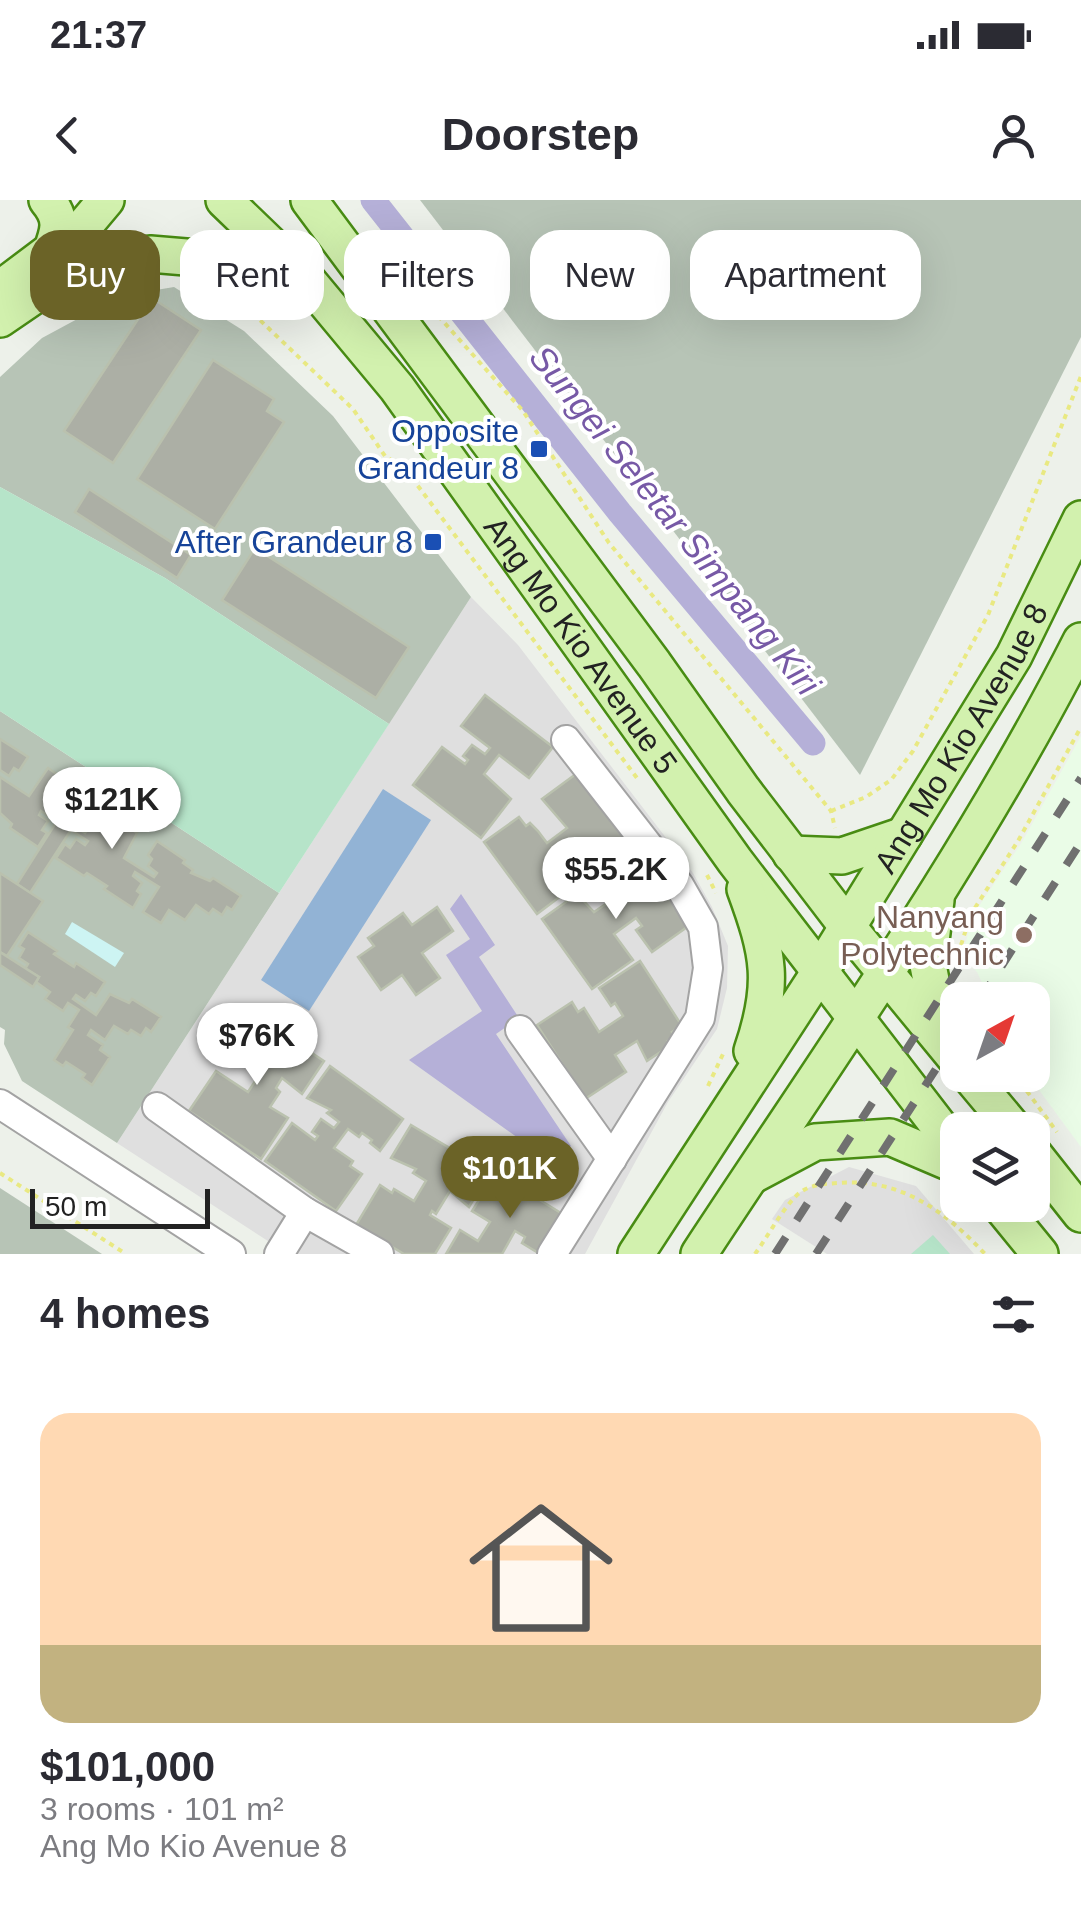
<!DOCTYPE html>
<html lang="en">
<head>
<meta charset="utf-8">
<style>
  body { margin:0; font-family:Arial,sans-serif; background:#f7f7f7; color:#2b2b33; height:100vh; display:flex; flex-direction:column; font-size:38px; white-space:nowrap }
  * { box-sizing:border-box; margin:0 }
  p { font-size:32px; color:#7c7c81 }
  .icon { flex:none; width:55px; height:55px; fill:none; stroke:currentColor; stroke-width:2; stroke-linecap:round; stroke-linejoin:round }
  .map { position:relative; height:1054px; overflow:hidden }
  .drawer { display:flex; flex-direction:column; background:#fff; flex:1 }
  .drawer>* { flex:none }
  .top-card { position:absolute; left:30px; top:30px; width:1022px; height:90px; display:flex; gap:20px }
  .needle { width:65px; rotate:40deg }
  .fabs { position:absolute; left:940px; top:782px; display:grid; gap:20px }
  .fabs a { display:grid; place-items:center; width:110px; height:110px; border-radius:20px; background:#fff; box-shadow:0 10px 40px #0002; font-size:50px }
  .scale { position:absolute; left:30px; bottom:25px; width:180px; box-sizing:border-box; padding-left:10px; border:5px solid #222; border-top:0; font-size:28px; line-height:35px; white-space:nowrap; color:#222; -webkit-text-stroke:8px #fff; paint-order:stroke }
  .price { position:absolute; translate:-50% -85px; padding:0 22px; border-radius:35px; background:#fff; color:#222; font-size:32px; line-height:65px; filter:drop-shadow(0 2px 5px #0008) }
  .price::after { content:''; position:absolute; left:50%; top:60px; width:30px; height:22px; margin-left:-15px; background:inherit; clip-path:polygon(0 0,100% 0,50% 100%) }
  .price.active { background:#6b6327; color:#fff }
  ul { padding:0; list-style:none }
  li { display:grid; align-content:center; gap:20px; height:530px; padding:0 40px }
  li+li { border-top:2px solid #e1e1e2 }
  li span { display:grid; place-items:center; height:310px; border-radius:30px; color:#555 }
  li>.icon { margin-inline-start:auto }
  span .icon { width:180px; height:180px; fill:#fffc; stroke-width:1 }
  li b { font-size:42px }
  h2 { display:flex; justify-content:space-between; align-items:center; height:120px; padding:0 40px; font-size:42px }
  .chip { padding:0 35px; border-radius:30px; background:#fff; box-shadow:0 10px 40px #0002; font-size:35px; line-height:90px }
  .chip.active { background:#6b6327; color:#fff }
  .status { display:flex; justify-content:space-between; align-items:center; height:70px; padding:0 50px; background:#fff; direction:ltr }
  .status svg { height:28px; fill:currentColor }
  header { display:flex; justify-content:space-between; align-items:center; height:130px; padding:0 40px; background:#fff; font-size:45px; font-weight:800 }
  .map>svg:first-child { display:block }
  .residential { fill:#dfdfdf }
  .education { fill:#eafce7 }
  .construction { fill:#b7c4b6 }
  .grass { fill:#b6e4c9 }
  .park { fill:#cdf4f3 }
  .pitch { fill:#92b3d5 }
  .water { fill:#b5b0d8 }
  .lines { fill:none; stroke-linecap:round; stroke-linejoin:round }
  .canal { stroke:#b5b0d8; stroke-width:25 }
  .building { fill:#acafa5; stroke:#bac1ae; stroke-width:2.5 }
  .minor-casing { stroke:#a3a3a3; stroke-width:32 }
  .major-casing { stroke:#488c13; stroke-width:40 }
  .path { stroke:#e9e982; stroke-width:4; stroke-dasharray:5 5; stroke-linecap:butt }
  .minor { stroke:#fff; stroke-width:28 }
  .major { stroke:#d2f1ae; stroke-width:35 }
  .rail { stroke:#707070; stroke-width:8; stroke-dasharray:20 20; stroke-linecap:butt }
  .transit-dot { fill:#1a4fb4; stroke:#fff; stroke-width:4 }
  .education-dot { fill:#8d6e63; stroke:#fff; stroke-width:4 }
  .labels { text-anchor:middle; dominant-baseline:central; stroke-width:8; stroke-linejoin:round; paint-order:stroke }
  .transit-label { font-size:32px; fill:#164399; stroke:#fff; text-anchor:end }
  .street-label { font-size:32px; fill:#222; stroke:#fff }
  .education-label { font-size:32px; fill:#785e54; stroke:#fff; text-anchor:end }
  .water-label { font-size:35px; font-style:italic; fill:#7759a6; stroke:#fff }
</style>
</head>
<body>
<div class="status"><b>21:37</b><svg viewBox="0 0 49 12"><path d="M0 12V9h3v3zM5 12V6h3v6zM10 12V3h3v9zM15 12V0h3v12zM26 1h20v11H26zM47 4h2v5h-2z"/></svg></div>
<header><svg class="icon" aria-label="back" viewBox="0 0 24 24"><path d="M15 5l-7 7 7 7"/></svg>Doorstep<svg class="icon" aria-label="person" viewBox="0 0 24 24"><circle cx="12" cy="8" r="4"/><path d="M4 21q1-7 8-7t8 7"/></svg></header>
<div class="map">
<svg width="1081" height="1054" viewBox="0 0 1081 1054">
  <rect width="100%" height="100%" fill="#edf1ea"/>
  <g class="residential">
    <polygon points="471,397 518,445 693,673 712,707 728,746 727,788 717,829 668,902 585,1054 288,1054 117,943"/>
    <polygon points="849,967 916,986 974,1054 827,1054 772,1019 785,1000"/>
  </g>
  <polygon class="education" points="1081,536 1081,947 1028,875 1032,875 1032,800 990,800 977,772 962,756 973,715 1022,642"/>
  <g class="construction">
    <polygon points="420,0 1081,0 1081,137 860,575"/>
    <polygon points="174,87 244,131 333,216 471,397 389,524 165,378 0,287 0,177 42,138 120,96"/>
    <polygon points="0,511 279,693 117,943 22,881 4,844 5,830 0,827"/>
    <polygon points="0,988 102,1054 0,1054"/>
  </g>
  <g class="grass">
    <polygon points="0,287 165,378 389,524 279,693 0,511"/>
    <polygon points="933,1035 950,1054 911,1054"/>
  </g>
  <polygon class="park" points="72,722 124,753 115,767 65,734"/>
  <polygon class="pitch" points="383,589 431,620 309,811 261,780"/>
  <polygon class="water" points="461,694 495,745 479,757 519,818 496,834 571,946 549,960 409,860 482,811 446,755 470,739 450,709"/>
  <g class="lines">
    <polyline class="canal" points="373,0 620,313 813,543"/>
  </g>
  <g class="building">
    <polygon points="152,98 201,130 113,263 64,231"/>
    <polygon points="213,160 274,199 267,211 284,222 215,329 137,279"/>
    <polygon points="89,289 191,355 177,378 75,312"/>
    <polygon points="255,348 409,447 376,498 222,400"/>
    <polygon points="485,495 553,547 529,578 499,555 484,574 511,599 481,638 413,585 442,547 465,564 468,560 463,556 472,545 485,554 490,548 461,526"/>
    <polygon points="0,539 28,557 19,571 14,568 9,576 0,570"/>
    <polygon points="48,568 58,575 55,580 73,592 77,587 86,593 68,622 85,633 102,610 137,633 124,658 154,677 157,673 148,666 152,659 148,655 157,641 185,660 183,663 193,670 191,673 210,681 213,678 241,696 232,710 227,707 222,715 213,709 209,714 196,705 185,720 169,710 161,723 143,712 159,687 135,672 133,676 142,683 137,691 141,694 133,708 104,689 107,686 87,673 84,676 56,658 65,644 70,648 76,639 85,645 88,641 41,611 39,615 48,621 42,630 47,633 38,647 10,628 12,624 0,613 0,577 29,596"/>
    <polygon points="580,571 631,641 594,669 581,651 561,666 573,687 537,714 484,642 519,617 526,626 530,623 538,631 547,643 567,628 542,599"/>
    <polygon points="57,621 71,630 30,693 17,684"/>
    <polygon points="639,654 690,725 652,752 636,730 642,726 636,718 614,734 633,760 592,789 542,719 577,694 594,712 616,697 603,680"/>
    <polygon points="0,673 43,701 7,756 0,752"/>
    <polygon points="437,707 453,731 422,753 440,778 416,795 402,775 381,790 358,757 374,746 368,738 403,713 412,725"/>
    <polygon points="28,732 57,751 54,754 74,767 76,763 105,782 96,796 91,793 85,801 76,795 73,799 96,815 110,794 129,803 132,799 161,817 151,832 146,828 141,836 131,830 128,834 114,826 105,840 91,830 88,835 103,845 100,850 110,857 92,885 82,878 85,874 66,862 63,866 54,860 73,830 68,827 79,810 68,803 63,811 45,799 50,792 36,782 39,777 25,769 28,764 19,758 24,749 19,746"/>
    <polygon points="0,752 39,777 33,787 0,765"/>
    <polygon points="640,761 682,826 672,832 675,837 668,841 671,845 647,861 637,841 615,855 626,872 585,899 537,825 572,802 578,812 584,808 599,832 623,816 615,803 611,806 599,788"/>
    <polygon points="253,814 324,861 302,894 282,878 276,888 280,892 270,907 288,918 261,959 189,911 216,871 248,892 263,869 252,862 254,859 231,848"/>
    <polygon points="330,866 403,919 380,951 370,943 372,940 362,933 359,937 348,929 334,948 353,961 350,966 362,974 336,1011 265,961 292,923 315,940 318,936 312,932 321,919 334,928 339,922 327,913 331,910 307,898"/>
    <polygon points="411,925 490,972 469,1007 450,991 436,1014 432,1011 430,1015 451,1028 435,1054 404,1054 356,1025 380,985 392,993 394,989 414,1001 426,981 413,973 416,969 391,958"/>
    <polygon points="496,973 569,1018 540,1054 522,1043 525,1037 515,1031 502,1054 446,1054 460,1030 478,1041 490,1022 472,1011"/>
  </g>
  <g class="lines">
    <defs>
      <g id="minor">
        <polyline points="520,830 612,959"/>
        <polyline points="0,904 231,1054"/>
        <polyline points="157,907 305,1012 379,1054"/>
        <polyline points="279,1054 305,1012"/>
        <polyline points="552,1054 700,818 708,768 703,727 679,685 566,540"/>
      </g>
      <g id="major">
        <path d="M47,0C63,19 59,30 51,52"/>
        <path id="s1" d="M224,0L308,81L397,188L735,661L958,951"/>
        <polyline points="309,0 654,464 743,590 847,726 958,861"/>
        <polyline points="0,89 85,25 106,0"/>
        <polyline points="0,119 63,76 150,54 269,64 298,77"/>
        <polyline points="791,654 842,656 904,635"/>
        <path d="M745,689C769,754 775,784 752,851"/>
        <polyline points="936,700 928,765 942,836"/>
        <polyline points="969,875 1015,930"/>
        <polyline points="1032,952 1081,1014"/>
        <polyline points="753,975 815,942 890,937 958,966"/>
        <polyline points="1000,1005 1040,1054"/>
        <path id="s2" d="M636,1054L821,770L1014,456L1081,319"/>
        <path d="M699,1054C831,853 972,656 1081,441"/>
      </g>
    </defs>
    <use href="#minor" class="minor-casing"/>
    <use href="#major" class="major-casing"/>
    <g class="path">
      <polyline points="221,90 240,101 353,209 385,256 406,270 637,578"/>
      <polyline points="425,101 523,211 609,343 831,611 835,628"/>
      <polyline points="831,611 866,597 891,580 913,551 988,415 1081,176"/>
      <polyline points="707,675 716,693"/>
      <polyline points="961,745 971,714 1018,641 1081,527"/>
      <polyline points="965,787 972,800"/>
      <polyline points="1015,875 1057,932"/>
      <polyline points="708,886 723,854"/>
      <polyline points="0,973 126,1054"/>
      <path d="M755,1054C768,1036 780,1013 795,997C806,985 822,984 838,983C900,978 944,1010 985,1054"/>
    </g>
    <use href="#minor" class="minor"/>
    <use href="#major" class="major"/>
    <g class="rail">
      <polyline points="980,800 1081,642"/>
      <polyline points="775,1054 1081,578"/>
      <polyline points="816,1054 958,835"/>
    </g>
  </g>
  <g class="transit-dot">
    <rect x="529" y="239" width="20" height="20" rx="5"/>
    <rect x="423" y="332" width="20" height="20" rx="5"/>
  </g>
  <circle class="education-dot" cx="1024" cy="735" r="10"/>
  <g class="labels">
    <g class="transit-label">
      <text x="519" y="231">Opposite<tspan x="519" dy="37">Grandeur 8</tspan></text>
      <text x="413" y="342">After Grandeur 8</text>
    </g>
    <g class="street-label">
      <text stroke="none"><textPath href="#s1" startOffset="572">Ang Mo Kio Avenue 5</textPath></text>
      <text stroke="none"><textPath href="#s2" startOffset="610">Ang Mo Kio Avenue 8</textPath></text>
    </g>
    <g class="education-label">
      <text x="1004" y="717">Nanyang<tspan x="1004" dy="37">Polytechnic</tspan></text>
    </g>
    <g class="water-label">
      <text transform="translate(675 320) rotate(51)">Sungei Seletar Simpang Kiri</text>
    </g>
  </g>
</svg>
<div class="fabs">
<a><svg class="needle" viewBox="-14 -14 28 28"><path d="M0-13l5 13h-10z" fill="#e53935"/><path d="M0 13l5-13h-10z" fill="#7c7c81"/></svg></a>
<a><svg class="icon" aria-label="layers" viewBox="0 0 24 24"><path d="M12 4l9 5-9 5-9-5zM3 14l9 5 9-5"/></svg></a>
</div>
<div class="scale">50 m</div>
<b class="price" style="left:112px;top:652px">$121K</b>
<b class="price" style="left:616px;top:722px">$55.2K</b>
<b class="price" style="left:257px;top:888px">$76K</b>
<b class="price active" style="left:510px;top:1021px">$101K</b>
<div class="top-card">
<a class="chip active">Buy</a>
<a class="chip">Rent</a>
<a class="chip">Filters</a>
<a class="chip">New</a>
<a class="chip">Apartment</a>
</div>
</div>
<section class="drawer">
<h2>4 homes<svg class="icon" aria-label="filters" viewBox="0 0 24 24"><path d="M4 7h16M4 17h16"/><circle cx="9" cy="7" r="2"/><circle cx="15" cy="17" r="2"/></svg></h2>
<ul>
<li><span style="background:linear-gradient(#ffd9b3 75%,#c2b280 0)"><svg class="icon" aria-label="home" viewBox="0 0 24 24"><path d="M3 11l9-7 9 7M6 9v11h12V9"/></svg></span><div><b>$101,000</b><p>3 rooms · 101 m²</p><p>Ang Mo Kio Avenue 8</p></div></li>
</ul>
</section>
</body>
</html>
